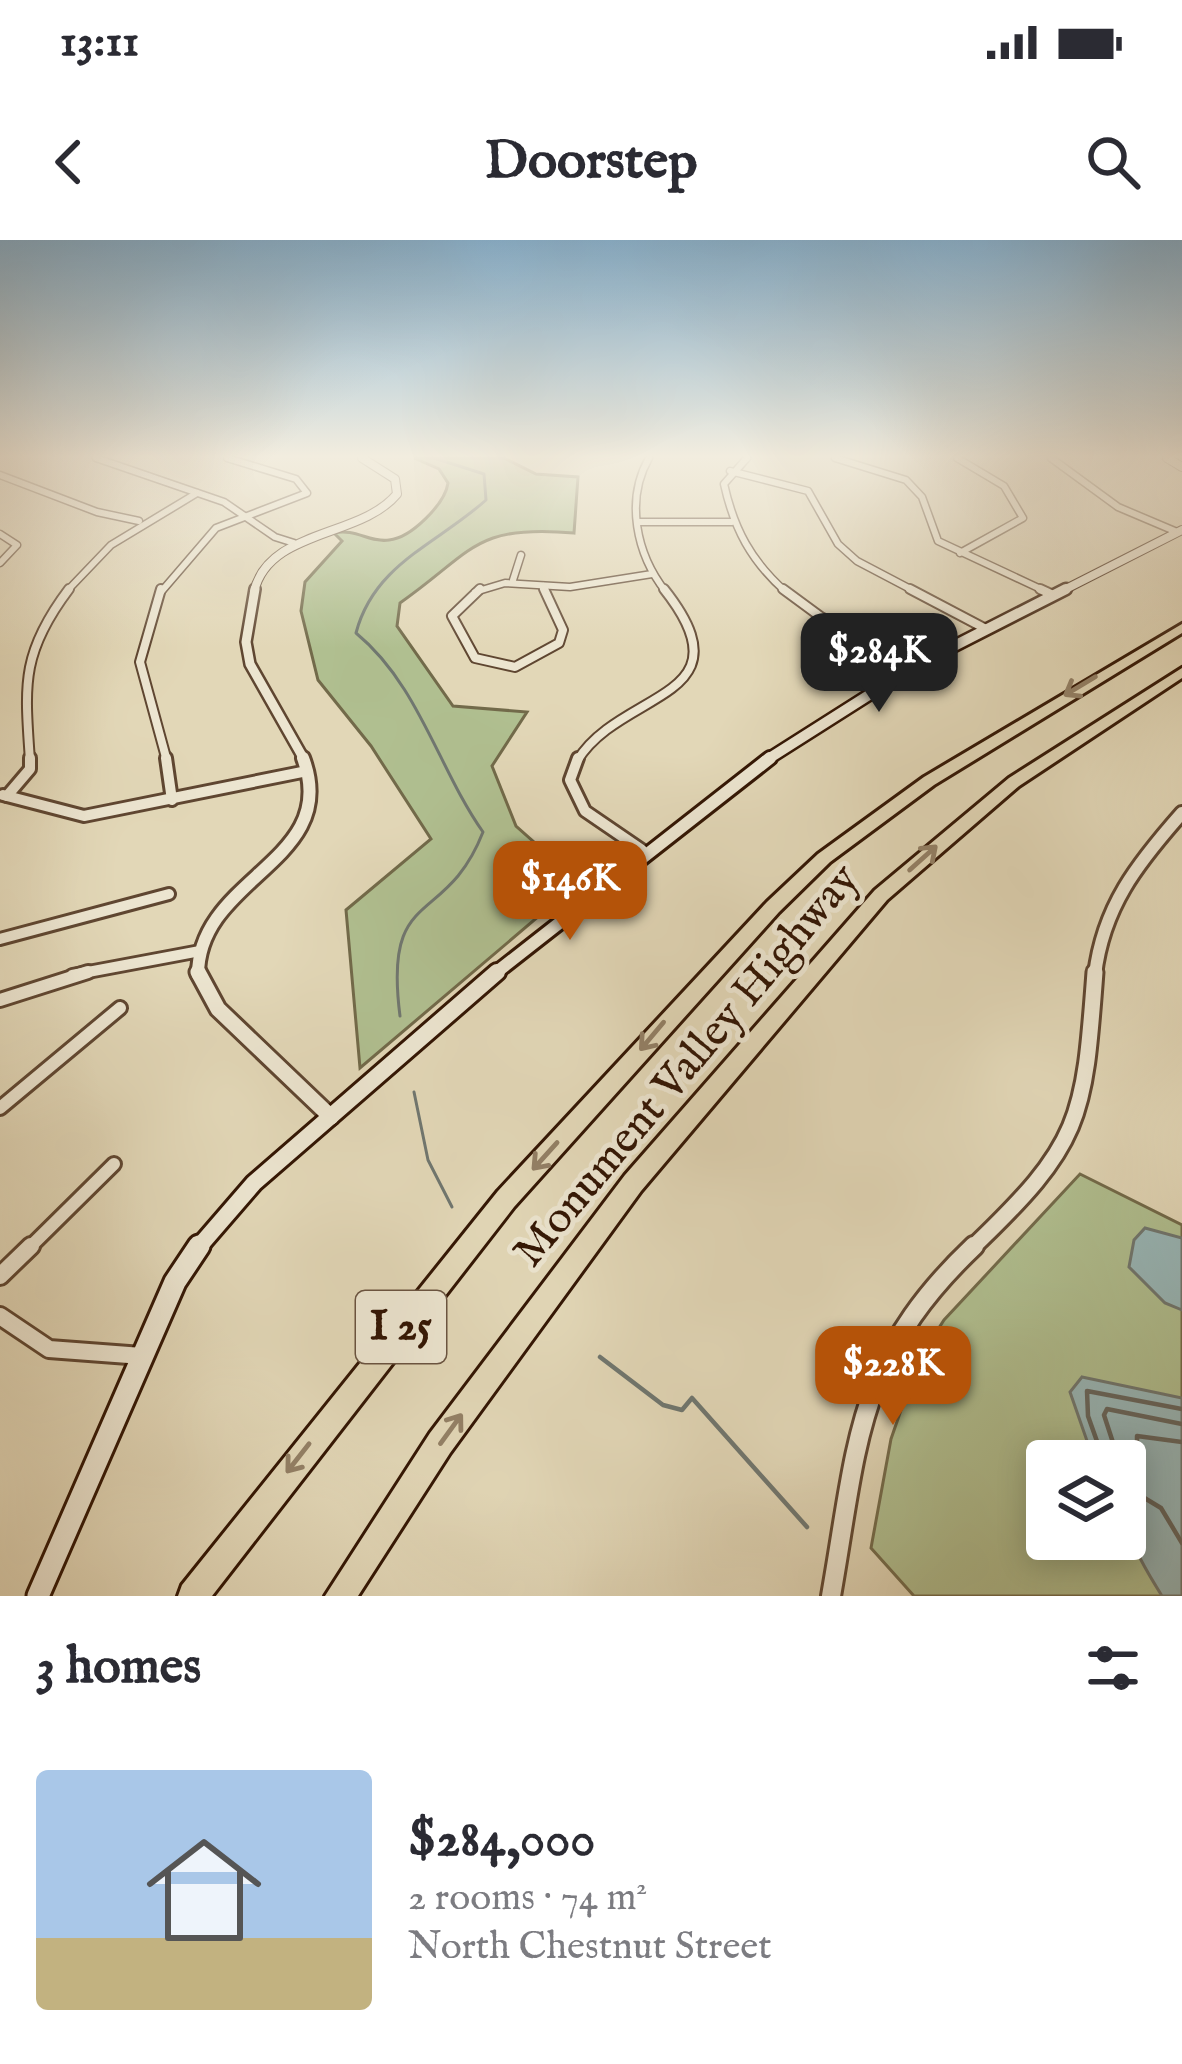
<!DOCTYPE html>
<html lang="en">
<head>
<meta charset="utf-8">
<style>
  body { margin:0; font-family:"IM FELL English",serif; background:#f2f2f3; color:#2b2b33; height:100vh; display:flex; flex-direction:column; font-size:45px; white-space:nowrap }
  * { box-sizing:border-box; margin:0 }
  p { font-size:39px; color:#7c7c81 }
  .icon { flex:none; width:66px; height:66px; fill:none; stroke:currentColor; stroke-width:2; stroke-linecap:round; stroke-linejoin:round }
  .map { position:relative; height:1356px; overflow:hidden }
  .drawer { display:flex; flex-direction:column; background:#fff; flex:1 }
  .drawer>* { flex:none }
  .controls { position:absolute; left:1026px; top:1200px; display:grid; gap:24px }
  .controls a { display:grid; place-items:center; width:120px; height:120px; border-radius:12px; background:#fff; box-shadow:0 6px 30px #0003; font-size:60px }
  .price { position:absolute; translate:-50% -102px; padding:0 27px; border-radius:24px; background:#b45309; color:#fff; font-size:39px; line-height:78px; filter:drop-shadow(0 3px 6px #0008) }
  .price::after { content:''; position:absolute; left:50%; top:72px; width:36px; height:27px; margin-left:-18px; background:inherit; clip-path:polygon(0 0,100% 0,50% 100%) }
  .price.current { background:#222; color:#fff }
  ul { padding:0; list-style:none }
  li { display:flex; align-items:center; gap:36px; height:300px; padding:0 36px }
  li+li { border-top:3px solid #e1e1e2 }
  li span { display:grid; place-items:center; flex:none; width:336px; height:240px; border-radius:12px; color:#555 }
  li>.icon { margin-inline-start:auto }
  span .icon { width:144px; height:144px; fill:#fffc; stroke-width:1 }
  li b { font-size:51px }
  h2 { display:flex; justify-content:space-between; align-items:center; height:144px; padding:0 36px; font-size:51px }
  .status { display:flex; justify-content:space-between; align-items:center; height:84px; padding:0 60px; background:#fff; direction:ltr }
  .status svg { height:33px; fill:currentColor }
  header { display:flex; justify-content:space-between; align-items:center; height:156px; padding:0 36px; background:#fff; font-size:54px; font-weight:700 }
  .map>svg:first-child { display:block }
  .green { fill:#b0bf90; stroke:#726a4a; stroke-width:3; fill-rule:evenodd }
  .water { fill:#98b7b8; stroke:#707770; stroke-width:3 }
  .lines { fill:none; stroke-linecap:round; stroke-linejoin:round }
  .shore { stroke:#66665e; stroke-width:4.5 }
  .stream-far1 { stroke:#707770; stroke-width:3 }
  .stream { stroke:#707770; stroke-width:4.5 }
  .minor-far4-casing { stroke:#5f4631; stroke-width:9 }
  .minor-far3-casing { stroke:#5f4631; stroke-width:12 }
  .minor-far2-casing { stroke:#5f4631; stroke-width:16 }
  .minor-far1-casing { stroke:#5f4631; stroke-width:18 }
  .minor-casing { stroke:#5f4631; stroke-width:22 }
  .tertiary-far4-casing { stroke:#5f4631; stroke-width:10 }
  .tertiary-far3-casing { stroke:#5f4631; stroke-width:14 }
  .tertiary-far2-casing { stroke:#5f4631; stroke-width:18 }
  .tertiary-far1-casing { stroke:#5f4631; stroke-width:21 }
  .tertiary-casing { stroke:#5f4631; stroke-width:24 }
  .secondary-far4-casing { stroke:#331604; stroke-width:10 }
  .secondary-far3-casing { stroke:#331604; stroke-width:15 }
  .secondary-far2-casing { stroke:#331604; stroke-width:18 }
  .secondary-far1-casing { stroke:#331604; stroke-width:22 }
  .secondary-casing { stroke:#331604; stroke-width:27 }
  .motorway-casing { stroke:#331604; stroke-width:6 }
  .minor-far4 { stroke:#ece5d0; stroke-width:6 }
  .minor-far3 { stroke:#ece5d0; stroke-width:8 }
  .minor-far2 { stroke:#ece5d0; stroke-width:10 }
  .minor-far1 { stroke:#ece5d0; stroke-width:12 }
  .minor { stroke:#ece5d0; stroke-width:16 }
  .tertiary-far4 { stroke:#ece5d0; stroke-width:8 }
  .tertiary-far3 { stroke:#ece5d0; stroke-width:9 }
  .tertiary-far2 { stroke:#ece5d0; stroke-width:12 }
  .tertiary-far1 { stroke:#ece5d0; stroke-width:15 }
  .tertiary { stroke:#ece5d0; stroke-width:18 }
  .secondary-far4 { stroke:#ece5d0; stroke-width:8 }
  .secondary-far3 { stroke:#ece5d0; stroke-width:10 }
  .secondary-far2 { stroke:#ece5d0; stroke-width:12 }
  .secondary-far1 { stroke:#ece5d0; stroke-width:16 }
  .secondary { stroke:#ece5d0; stroke-width:21 }
  .motorway { fill:#e2d7b7; fill-rule:evenodd }
  .oneway { stroke:#938066 }
  .labels { text-anchor:middle; dominant-baseline:central; stroke-width:10; stroke-linejoin:round; paint-order:stroke }
  .shield { fill:#ece5d0; stroke:#6a5441; stroke-width:3 }
  .shield-label { font-size:42px; font-weight:bold; fill:#331604 }
  .street-label { font-size:45px; fill:#331604; stroke:#ece5d0 }
</style>
</head>
<body>
<div class="status"><b>13:11</b><svg viewBox="0 0 49 12"><path d="M0 12V9h3v3zM5 12V6h3v6zM10 12V3h3v9zM15 12V0h3v12zM26 1h20v11H26zM47 4h2v5h-2z"/></svg></div>
<header><svg class="icon" aria-label="back" viewBox="0 0 24 24"><path d="M15 5l-7 7 7 7"/></svg>Doorstep<svg class="icon" aria-label="search" viewBox="0 0 24 24"><circle cx="10" cy="10" r="6"/><path d="M15 15l6 6"/></svg></header>
<div class="map">
<svg width="1182" height="1356" viewBox="0 0 1182 1356">
  <rect width="100%" height="100%" fill="#e2d7b7"/>
  <filter id="stains"><feTurbulence type="fractalNoise" baseFrequency=".00167" numOctaves="4"/><feColorMatrix values="0 0 0 0 .2 0 0 0 0 .09 0 0 0 0 .02 0 0 0 .5 -.17"/></filter>
  <radialGradient id="worn" r=".72"><stop offset=".6" stop-color="#630" stop-opacity="0"/><stop offset="1" stop-color="#630" stop-opacity=".3"/></radialGradient>
  <g class="green">
    <path d="M414,218H504L536,234L578,237L574,293C474,284 474,311 400,363L397,386L453,466L527,472L492,526L516,586L579,642L360,828L346,670L431,599L371,506L318,440L301,371L305,342L342,301L334,293C355,288 370,303 389,300C411,298 445,264 448,243L439,229Z"/>
    <path d="M1080,934L1182,985V1356H914L871,1308L891,1199L918,1121L944,1080ZM1047,1221H1125V1299H1047Z"/>
  </g>
  <g class="water">
    <polygon points="1145,988 1182,998 1182,1070 1165,1063 1129,1027 1134,1000"/>
    <path d="M1082,1137L1182,1158V1356H1162C1126,1298 1125,1289 1125,1221H1094L1070,1152Z"/>
  </g>
  <g class="lines">
    <g class="shore">
      <polyline points="1182,1202 1137,1196 1137,1225 1128,1248 1161,1268 1182,1303"/>
      <polyline points="1104,1221 1088,1176 1087,1151 1182,1169"/>
      <polyline points="1119,1221 1104,1175 1107,1169 1182,1184"/>
    </g>
    <g class="stream-far1">
      <path d="M400,776C383,644 445,689 483,592C438,528 419,445 356,393C374,324 437,304 486,260L484,234L434,218"/>
      <polyline points="414,852 428,920 452,967"/>
    </g>
    <polyline class="stream" points="600,1117 663,1165 682,1170 692,1158 807,1287"/>
    <defs>
      <g id="minor-far4">
        <polyline points="96,218 224,262 275,297 294,303"/>
        <path d="M649,218C625,260 636,314 666,352"/>
        <path d="M747,218L724,244C734,289 751,321 786,352"/>
        <polyline points="835,218 906,240 922,257 938,301 1047,352"/>
        <polyline points="957,218 1004,246 1023,278 960,313"/>
        <polyline points="1051,218 1118,267 1177,292"/>
        <polyline points="730,231 808,251 838,304 857,321 916,352"/>
        <polyline points="0,235 97,272 139,281"/>
        <polyline points="638,282 732,282"/>
        <polyline points="0,294 17,305 0,323"/>
        <polyline points="513,340 521,315"/>
        <polyline points="543,346 546,352"/>
        <polyline points="66,352 111,305 197,253"/>
        <polyline points="161,352 216,288 307,253 296,239 227,218"/>
        <polyline points="475,352 505,343 570,347 652,334"/>
      </g>
      <g id="minor-far3">
        <polyline points="161,349 140,422 167,521"/>
        <polyline points="480,349 452,376 475,418 515,427 559,403 563,390 544,349"/>
        <polyline points="783,349 821,377 913,427"/>
        <polyline points="910,349 986,389"/>
        <polyline points="1040,349 1053,355"/>
        <path d="M30,521C25,446 20,414 69,349"/>
        <path d="M577,521C621,449 752,460 664,349"/>
      </g>
      <g id="minor-far2">
        <polyline points="166,518 172,560"/>
        <polyline points="578,518 570,540 585,571 642,610"/>
        <polyline points="3,555 84,576 307,531"/>
        <polyline points="7,556 30,529 30,518"/>
        <polyline points="0,699 169,654"/>
        <polyline points="72,735 200,711"/>
      </g>
      <g id="minor-far1">
        <polyline points="0,760 88,732"/>
        <polyline points="0,868 120,768"/>
        <polyline points="28,1009 114,924"/>
      </g>
      <g id="minor">
        <polyline points="0,1036 31,1006"/>
        <polyline points="0,1076 49,1109 142,1116"/>
      </g>
      <path id="tertiary-far4" d="M254,352C268,289 361,298 397,254L395,239L362,218"/>
      <polyline id="tertiary-far3" points="255,349 246,402 250,424 305,521"/>
      <g id="tertiary-far2">
        <path d="M198,735C198,636 342,622 303,518"/>
        <path d="M1095,735C1103,667 1137,624 1182,573"/>
      </g>
      <g id="tertiary-far1">
        <polyline points="198,732 218,769 331,877"/>
        <path d="M971,1009C1082,903 1084,881 1095,732"/>
      </g>
      <path id="tertiary" d="M831,1356C858,1204 855,1119 974,1006"/>
      <g id="secondary-far4">
        <polyline points="1167,218 1182,227"/>
        <polyline points="1060,352 1182,290"/>
      </g>
      <polyline id="secondary-far3" points="765,521 913,427 1066,349"/>
      <polyline id="secondary-far2" points="493,735 770,518"/>
      <polyline id="secondary-far1" points="197,1009 254,943 497,732"/>
      <polyline id="secondary" points="38,1356 175,1042 199,1006"/>
      <g id="motorway">
        <polygon points="1182,384 1182,393 934,545 830,622 779,672 514,967 212,1356 178,1356 182,1345 498,951 767,662 818,614 924,537"/>
        <polygon points="1182,428 1182,438 1019,546 887,660 641,951 450,1213 358,1356 325,1356 430,1193 625,935 875,650 1009,538"/>
      </g>
    </defs>
    <use href="#minor-far4" class="minor-far4-casing"/>
    <use href="#minor-far3" class="minor-far3-casing"/>
    <use href="#minor-far2" class="minor-far2-casing"/>
    <use href="#minor-far1" class="minor-far1-casing"/>
    <use href="#minor" class="minor-casing"/>
    <use href="#tertiary-far4" class="tertiary-far4-casing"/>
    <use href="#tertiary-far3" class="tertiary-far3-casing"/>
    <use href="#tertiary-far2" class="tertiary-far2-casing"/>
    <use href="#tertiary-far1" class="tertiary-far1-casing"/>
    <use href="#tertiary" class="tertiary-casing"/>
    <use href="#secondary-far4" class="secondary-far4-casing"/>
    <use href="#secondary-far3" class="secondary-far3-casing"/>
    <use href="#secondary-far2" class="secondary-far2-casing"/>
    <use href="#secondary-far1" class="secondary-far1-casing"/>
    <use href="#secondary" class="secondary-casing"/>
    <use href="#motorway" class="motorway-casing"/>
    <use href="#minor-far4" class="minor-far4"/>
    <use href="#minor-far3" class="minor-far3"/>
    <use href="#minor-far2" class="minor-far2"/>
    <use href="#minor-far1" class="minor-far1"/>
    <use href="#minor" class="minor"/>
    <use href="#tertiary-far4" class="tertiary-far4"/>
    <use href="#tertiary-far3" class="tertiary-far3"/>
    <use href="#tertiary-far2" class="tertiary-far2"/>
    <use href="#tertiary-far1" class="tertiary-far1"/>
    <use href="#tertiary" class="tertiary"/>
    <use href="#secondary-far4" class="secondary-far4"/>
    <use href="#secondary-far3" class="secondary-far3"/>
    <use href="#secondary-far2" class="secondary-far2"/>
    <use href="#secondary-far1" class="secondary-far1"/>
    <use href="#secondary" class="secondary"/>
    <use href="#motorway" class="motorway"/>
  </g>
  <defs><path id="oneway-shaft" d="M-6 0H5M1.5-3L5.5 0L1.5 3" fill="none" stroke-width="1.6" stroke-linecap="round" stroke-linejoin="round" transform="scale(3)"/></defs>
  <g class="oneway">
    <use href="#oneway-shaft" transform="translate(1080 446) rotate(149)"/>
    <use href="#oneway-shaft" transform="translate(923 618) rotate(-42)"/>
    <use href="#oneway-shaft" transform="translate(652 796) rotate(130)"/>
    <use href="#oneway-shaft" transform="translate(545 916) rotate(132)"/>
    <use href="#oneway-shaft" transform="translate(451 1189) rotate(-54)"/>
    <use href="#oneway-shaft" transform="translate(298 1218) rotate(128)"/>
  </g>
  <linearGradient id="sky" x2="0" y2="1"><stop stop-color="#88b5d5"/><stop offset="0.53" stop-color="#f2eddf"/><stop offset="1" stop-color="#f2eddf" stop-opacity="0"/></linearGradient>
  <rect width="1182" height="408" fill="url(#sky)"/>
  <g class="labels">
    <rect class="shield" x="356" y="1051" width="90" height="72" rx="9"/>
    <g class="shield-label">
      <text x="401" y="1087">I 25</text>
    </g>
    <g class="street-label">
      <text transform="translate(687 826) rotate(-50)">Monument Valley Highway</text>
    </g>
  </g>
  <rect width="100%" height="100%" filter="url(#stains)"/>
  <rect width="100%" height="100%" fill="url(#worn)"/>
</svg>
<div class="controls">
<a><svg class="icon" aria-label="layers" viewBox="0 0 24 24"><path d="M12 4l9 5-9 5-9-5zM3 14l9 5 9-5"/></svg></a>
</div>
<b class="price current" style="left:879px;top:475px">$284K</b>
<b class="price" style="left:570px;top:703px">$146K</b>
<b class="price" style="left:893px;top:1188px">$228K</b>
</div>
<section class="drawer">
<h2>3 homes<svg class="icon" aria-label="filters" viewBox="0 0 24 24"><path d="M4 7h16M4 17h16"/><circle cx="9" cy="7" r="2"/><circle cx="15" cy="17" r="2"/></svg></h2>
<ul>
<li><span style="background:linear-gradient(#a9c7e8 70%,#c2b280 0)"><svg class="icon" aria-label="home" viewBox="0 0 24 24"><path d="M3 11l9-7 9 7M6 9v11h12V9"/></svg></span><div><b>$284,000</b><p>2 rooms · 74 m²</p><p>North Chestnut Street</p></div></li>
</ul>
</section>
</body>
</html>
